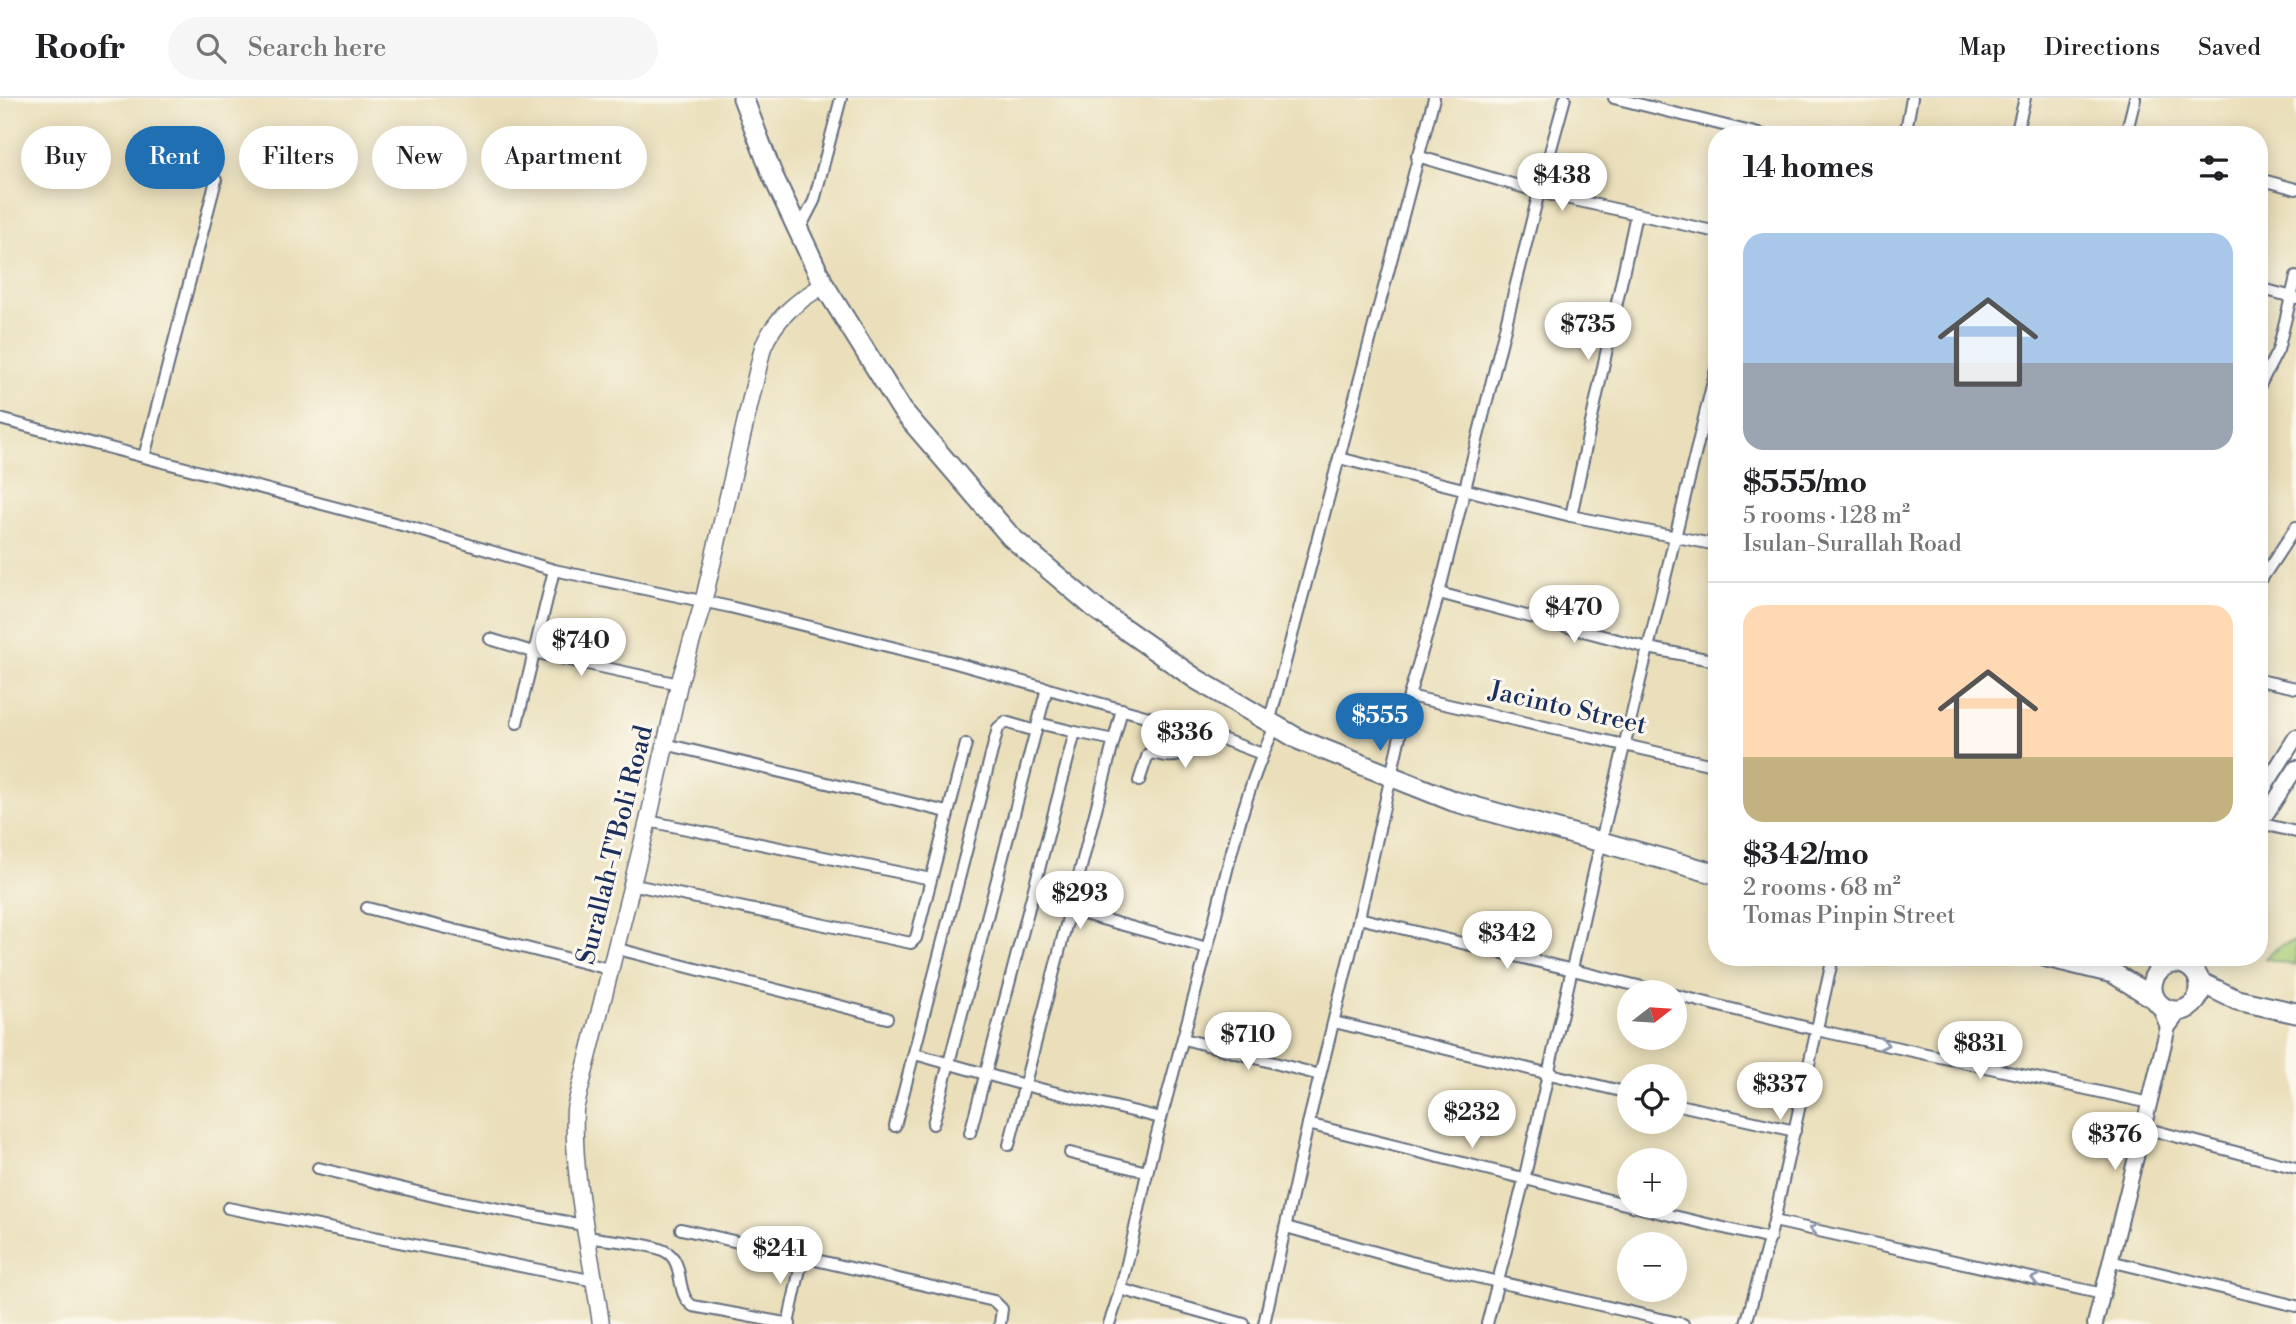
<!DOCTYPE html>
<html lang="en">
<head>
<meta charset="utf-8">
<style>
  body { margin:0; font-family:"Libre Bodoni",serif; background:#f6f6f6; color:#202124; height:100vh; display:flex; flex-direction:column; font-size:26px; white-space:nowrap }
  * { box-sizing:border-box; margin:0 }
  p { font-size:23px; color:#757577 }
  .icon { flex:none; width:38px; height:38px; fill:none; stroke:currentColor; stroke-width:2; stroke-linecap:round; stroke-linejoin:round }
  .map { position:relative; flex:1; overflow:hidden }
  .drawer { position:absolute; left:1708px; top:28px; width:560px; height:840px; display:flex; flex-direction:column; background:#fff; border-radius:28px; box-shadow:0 4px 18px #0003 }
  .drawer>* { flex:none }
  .top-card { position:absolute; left:21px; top:28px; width:665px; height:63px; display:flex; gap:14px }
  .needle { width:46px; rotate:73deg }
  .buttons { position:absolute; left:1617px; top:882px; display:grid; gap:14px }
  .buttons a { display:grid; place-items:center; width:70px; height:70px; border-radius:50%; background:#fff; box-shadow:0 4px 18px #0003; font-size:35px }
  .price { position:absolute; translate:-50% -60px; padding:0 16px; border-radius:24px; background:#fff; color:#222; font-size:23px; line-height:46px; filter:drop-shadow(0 2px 4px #0008) }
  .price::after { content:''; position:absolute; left:50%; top:42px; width:21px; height:16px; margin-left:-10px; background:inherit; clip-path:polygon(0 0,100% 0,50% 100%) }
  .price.on { background:#1f6fb2; color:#fff }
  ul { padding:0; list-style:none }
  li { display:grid; align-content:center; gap:14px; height:371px; padding:0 35px }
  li+li { border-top:2px solid #e0e0e0 }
  li span { display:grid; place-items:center; height:217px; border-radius:21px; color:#555 }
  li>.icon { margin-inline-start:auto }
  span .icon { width:126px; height:126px; fill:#fffc; stroke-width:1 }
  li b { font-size:30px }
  h2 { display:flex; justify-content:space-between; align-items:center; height:84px; padding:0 35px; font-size:30px }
  .pill { padding:0 24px; border-radius:32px; background:#fff; box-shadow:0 4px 18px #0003; font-size:24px; line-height:63px }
  .pill.on { background:#1f6fb2; color:#fff }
  header { display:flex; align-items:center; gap:42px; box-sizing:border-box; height:98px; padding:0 35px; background:#fff; border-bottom:2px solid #e0e0e0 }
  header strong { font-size:33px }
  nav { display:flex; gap:38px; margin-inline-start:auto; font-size:24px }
  .search { width:490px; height:63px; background:#f6f6f6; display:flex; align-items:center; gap:18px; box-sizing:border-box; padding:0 24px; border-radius:38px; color:#757577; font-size:26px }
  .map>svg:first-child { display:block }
  .green { fill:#a8cd76; stroke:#627e6a; stroke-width:2 }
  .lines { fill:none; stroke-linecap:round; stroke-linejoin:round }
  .street-casing { stroke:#636d7e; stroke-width:14 }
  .secondary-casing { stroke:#636d7e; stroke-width:18 }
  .primary-casing { stroke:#636d7e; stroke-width:19 }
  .highway-casing { stroke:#636d7e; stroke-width:23 }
  .street { stroke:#fff; stroke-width:10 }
  .secondary { stroke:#fff; stroke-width:14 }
  .primary { stroke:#fff; stroke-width:16 }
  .highway { stroke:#fff; stroke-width:19 }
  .oneway { stroke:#8d97ae }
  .labels { text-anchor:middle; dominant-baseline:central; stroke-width:6; stroke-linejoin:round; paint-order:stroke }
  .street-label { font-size:26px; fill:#1b2f5e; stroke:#fbf7ec }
</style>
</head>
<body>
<header>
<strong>Roofr</strong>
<div class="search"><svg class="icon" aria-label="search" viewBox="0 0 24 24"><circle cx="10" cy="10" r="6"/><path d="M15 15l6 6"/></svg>Search here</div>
<nav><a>Map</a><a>Directions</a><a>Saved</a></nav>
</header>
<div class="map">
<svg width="2296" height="1226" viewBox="0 0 2296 1226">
  <rect width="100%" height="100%" fill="#fbf7ec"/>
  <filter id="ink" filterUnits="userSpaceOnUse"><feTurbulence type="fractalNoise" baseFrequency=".0143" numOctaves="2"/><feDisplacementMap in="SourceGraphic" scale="14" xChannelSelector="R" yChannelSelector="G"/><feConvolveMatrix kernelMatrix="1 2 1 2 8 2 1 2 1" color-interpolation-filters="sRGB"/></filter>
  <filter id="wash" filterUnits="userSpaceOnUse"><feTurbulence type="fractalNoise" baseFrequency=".00686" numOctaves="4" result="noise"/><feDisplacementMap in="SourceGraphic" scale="28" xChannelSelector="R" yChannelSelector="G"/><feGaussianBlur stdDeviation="1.57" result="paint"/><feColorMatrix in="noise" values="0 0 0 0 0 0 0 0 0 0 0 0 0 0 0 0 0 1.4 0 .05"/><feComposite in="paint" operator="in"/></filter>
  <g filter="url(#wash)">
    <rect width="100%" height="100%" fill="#eadfba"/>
    <polygon class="green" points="2296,843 2296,868 2265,860 2281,847"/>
  </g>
  <g filter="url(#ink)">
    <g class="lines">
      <defs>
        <g id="street">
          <polyline points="1614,0 1763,37"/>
          <polyline points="1905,37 1912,0"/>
          <polyline points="2016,37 2025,0"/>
          <polyline points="2126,37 2135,0"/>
          <polyline points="1417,58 1539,94 1717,134"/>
          <polyline points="2259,81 2296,91"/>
          <polyline points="799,132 814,103 841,0"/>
          <polyline points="2259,190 2296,200"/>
          <polyline points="2259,289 2278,252 2296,179"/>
          <polyline points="0,321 413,430 554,472 730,509 952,564 1206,635 1262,656"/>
          <polyline points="144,359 216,82"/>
          <polyline points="1339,360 1571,418 1717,447"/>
          <polyline points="1571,418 1636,116"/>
          <polyline points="2259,485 2296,429"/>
          <polyline points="1439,495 1648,550 1717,563"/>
          <polyline points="490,541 533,554 679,586"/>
          <polyline points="2259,582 2296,590"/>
          <polyline points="1409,598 1717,668"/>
          <polyline points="517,625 554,472"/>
          <polyline points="1269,625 1434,0"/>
          <polyline points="1075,634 1114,642"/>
          <polyline points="665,646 947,714"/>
          <path d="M1139,683L1148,656L1151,655C1182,662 1182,660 1192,631"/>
          <polyline points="648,723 931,781"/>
          <polyline points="2259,725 2296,734"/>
          <polyline points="630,786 911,845 916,840 966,646"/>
          <polyline points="367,810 609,871"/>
          <polyline points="1069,812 1207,850"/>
          <polyline points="1359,820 1663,894"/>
          <polyline points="614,850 887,920"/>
          <polyline points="1675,897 1817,932 2150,1005"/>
          <polyline points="1334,924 1629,995"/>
          <polyline points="1184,941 1320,977"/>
          <polyline points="915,956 1024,987 1161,1020"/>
          <polyline points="1675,1006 1795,1033"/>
          <polyline points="933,1026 1047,590"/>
          <polyline points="1308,1026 1629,1107"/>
          <polyline points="895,1028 998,630 1005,624 1036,633"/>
          <polyline points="2144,1030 2296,1070"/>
          <polyline points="970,1035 1075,634 1038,625"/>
          <polyline points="1009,1047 1122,611"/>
          <polyline points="1070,1055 1147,1074"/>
          <polyline points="318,1070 446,1101 583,1127"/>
          <polyline points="1632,1108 1770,1141"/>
          <polyline points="228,1110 595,1183"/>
          <polyline points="1774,1123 2103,1196"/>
          <polyline points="1286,1129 1411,1164 1683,1226"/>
          <polyline points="681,1131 994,1203 1002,1211 1000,1226"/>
          <path d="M586,1139C604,1142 655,1145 668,1155C685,1167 675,1197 693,1208L790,1226"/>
          <polyline points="2110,1163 2296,1208"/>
          <polyline points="1120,1191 1244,1226"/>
          <polyline points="788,1226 803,1157"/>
          <path d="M1109,1226C1128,1175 1136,1120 1149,1067C1170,983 1195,900 1216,816C1232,752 1246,689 1275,629"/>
          <polyline points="1264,1226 1308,1026 1359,820 1409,598 1439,495 1539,94 1565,0"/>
          <polyline points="1487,1226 1524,1082 1601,743 1717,267"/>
          <polyline points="1746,1226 1774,1123 1833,859"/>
        </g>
        <g id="secondary">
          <polyline points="2259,698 2296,639"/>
          <polyline points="2259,727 2296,670"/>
          <polyline points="2168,866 2172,859"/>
          <polyline points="2191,871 2194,859"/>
          <polyline points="2159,907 2168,929"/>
          <polyline points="2095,1226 2168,929 2180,913"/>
        </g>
        <path id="primary" d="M601,1226C591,1152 572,1086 575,1011L648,723L679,586L703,505L763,249C776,219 797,203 824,187"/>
        <g id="highway">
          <polyline points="743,0 772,76 824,187 902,312 1011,439 1096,511 1196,581 1300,642 1453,703 1717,776"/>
          <polyline points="2047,859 2113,875 2155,901"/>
          <circle cx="2176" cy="889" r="24"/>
          <polyline points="2200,884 2237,902 2296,915"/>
        </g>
      </defs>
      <use href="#street" class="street-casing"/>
      <use href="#secondary" class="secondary-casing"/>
      <use href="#primary" class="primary-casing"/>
      <use href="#highway" class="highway-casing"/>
      <use href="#street" class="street"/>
      <use href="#secondary" class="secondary"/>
      <use href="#primary" class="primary"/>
      <use href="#highway" class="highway"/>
    </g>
    <defs><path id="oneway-chevron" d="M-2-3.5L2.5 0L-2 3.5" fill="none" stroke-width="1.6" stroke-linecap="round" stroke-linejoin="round" transform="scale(1.75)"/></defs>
    <g class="oneway">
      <use href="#oneway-chevron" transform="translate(1884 946) rotate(12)"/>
      <use href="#oneway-chevron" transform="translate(1814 1131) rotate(-167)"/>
      <use href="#oneway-chevron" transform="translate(2036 1181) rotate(-167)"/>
    </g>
  </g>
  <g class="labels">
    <g class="street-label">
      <text transform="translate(1568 610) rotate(13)">Jacinto Street</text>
      <text transform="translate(615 747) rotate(-76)">Surallah-T'Boli Road</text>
    </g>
  </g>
</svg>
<div class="buttons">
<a><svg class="needle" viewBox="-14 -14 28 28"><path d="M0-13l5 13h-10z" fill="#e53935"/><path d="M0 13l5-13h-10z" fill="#757577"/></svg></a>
<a><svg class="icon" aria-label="locate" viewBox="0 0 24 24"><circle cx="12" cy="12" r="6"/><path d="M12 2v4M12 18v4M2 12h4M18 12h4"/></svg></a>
<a>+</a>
<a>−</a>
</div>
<b class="price" style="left:1562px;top:115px">$438</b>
<b class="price" style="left:1588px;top:264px">$735</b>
<b class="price" style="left:1574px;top:547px">$470</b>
<b class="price" style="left:581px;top:580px">$740</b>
<b class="price on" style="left:1380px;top:655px">$555</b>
<b class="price" style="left:1185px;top:672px">$336</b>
<b class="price" style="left:1080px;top:833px">$293</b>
<b class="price" style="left:1507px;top:873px">$342</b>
<b class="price" style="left:1248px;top:974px">$710</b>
<b class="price" style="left:1980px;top:983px">$831</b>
<b class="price" style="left:1780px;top:1024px">$337</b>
<b class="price" style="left:1472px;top:1052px">$232</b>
<b class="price" style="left:2115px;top:1074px">$376</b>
<b class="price" style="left:780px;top:1188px">$241</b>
<div class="top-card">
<a class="pill">Buy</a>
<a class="pill on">Rent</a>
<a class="pill">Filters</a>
<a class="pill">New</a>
<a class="pill">Apartment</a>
</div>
<section class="drawer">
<h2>14 homes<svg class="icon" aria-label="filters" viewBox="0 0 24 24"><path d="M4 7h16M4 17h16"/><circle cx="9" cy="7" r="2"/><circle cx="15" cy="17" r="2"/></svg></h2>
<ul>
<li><span style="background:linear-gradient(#a9c7e8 60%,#9aa5b1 0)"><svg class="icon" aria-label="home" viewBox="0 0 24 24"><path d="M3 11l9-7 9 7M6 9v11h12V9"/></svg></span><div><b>$555/mo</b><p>5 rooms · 128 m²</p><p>Isulan-Surallah Road</p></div></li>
<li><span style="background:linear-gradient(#ffd9b3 70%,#c2b280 0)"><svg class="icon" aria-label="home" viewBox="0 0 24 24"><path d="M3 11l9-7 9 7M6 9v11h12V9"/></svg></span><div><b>$342/mo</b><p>2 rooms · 68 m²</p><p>Tomas Pinpin Street</p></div></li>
</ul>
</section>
</div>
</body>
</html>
